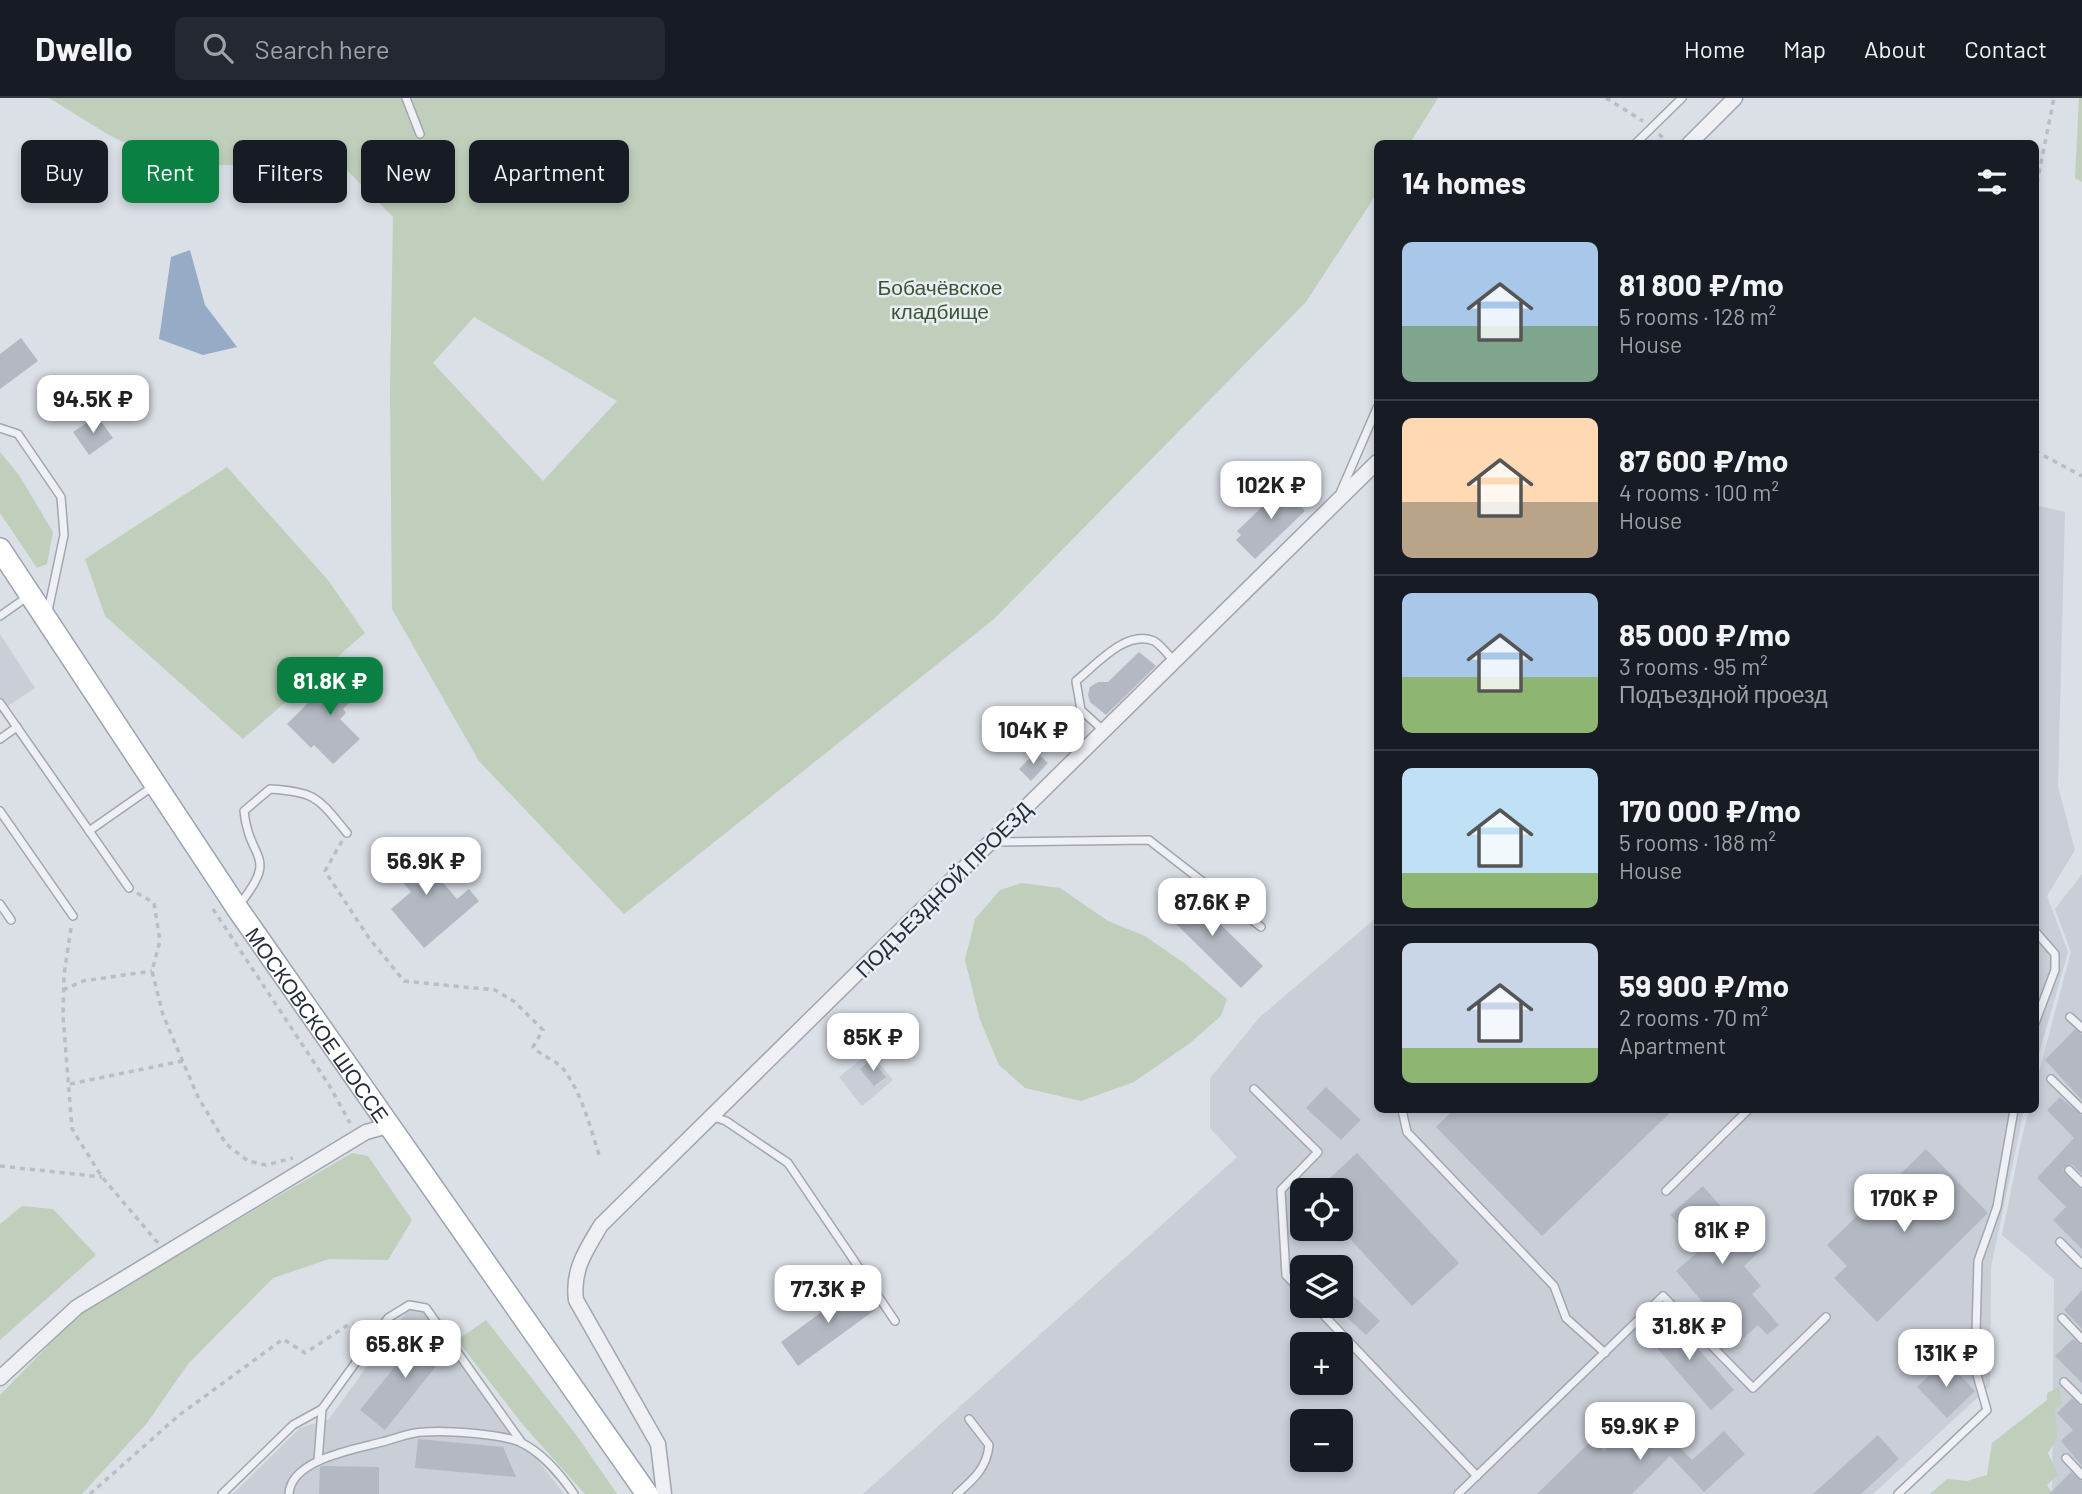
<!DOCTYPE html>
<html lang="en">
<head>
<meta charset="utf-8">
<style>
  body { margin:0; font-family:Barlow,sans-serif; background:#242831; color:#f1f3f6; height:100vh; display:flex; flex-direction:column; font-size:26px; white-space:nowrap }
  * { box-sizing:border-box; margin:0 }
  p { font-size:23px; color:#9ea1a6 }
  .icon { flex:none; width:38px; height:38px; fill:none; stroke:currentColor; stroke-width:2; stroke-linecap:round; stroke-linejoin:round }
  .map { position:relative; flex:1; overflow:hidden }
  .side { position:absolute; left:1374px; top:42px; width:665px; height:973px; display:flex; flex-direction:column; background:#171b24; border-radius:10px; box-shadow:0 4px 10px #0003 }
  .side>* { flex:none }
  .banner { position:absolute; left:21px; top:42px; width:665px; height:63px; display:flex; gap:14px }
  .buttons { position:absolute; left:1290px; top:1080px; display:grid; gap:14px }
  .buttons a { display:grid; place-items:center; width:63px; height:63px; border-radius:10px; background:#171b24; box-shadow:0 4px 10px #0003; font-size:35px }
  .price { position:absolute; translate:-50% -60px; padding:0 16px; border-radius:14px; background:#fff; color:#222; font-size:23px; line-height:46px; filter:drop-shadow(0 2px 4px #0008) }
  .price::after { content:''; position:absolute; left:50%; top:42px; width:21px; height:16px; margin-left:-10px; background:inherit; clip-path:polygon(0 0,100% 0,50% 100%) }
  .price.current { background:#0b8043; color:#fff }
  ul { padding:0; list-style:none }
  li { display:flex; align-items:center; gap:21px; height:175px; padding:0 28px }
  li+li { border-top:2px solid #363941 }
  li span { display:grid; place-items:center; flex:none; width:196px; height:140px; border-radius:10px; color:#555 }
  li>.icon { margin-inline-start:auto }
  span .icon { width:84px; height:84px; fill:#fffc; stroke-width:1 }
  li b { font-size:30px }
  h2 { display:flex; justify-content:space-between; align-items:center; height:84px; padding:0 28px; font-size:30px }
  .pill { padding:0 24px; border-radius:10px; background:#171b24; box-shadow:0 4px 10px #0003; font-size:24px; line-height:63px }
  .pill.current { background:#0b8043; color:#fff }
  header { display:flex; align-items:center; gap:42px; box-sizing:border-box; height:98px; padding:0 35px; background:#171b24; border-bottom:2px solid #363941 }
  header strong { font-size:33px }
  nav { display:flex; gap:38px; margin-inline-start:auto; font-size:24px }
  .search { width:490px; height:63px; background:#242831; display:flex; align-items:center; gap:18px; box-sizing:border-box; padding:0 24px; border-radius:10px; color:#9ea1a6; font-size:26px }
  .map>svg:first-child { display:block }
  .built { fill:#c9ced7; fill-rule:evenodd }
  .green { fill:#c0cfbc; fill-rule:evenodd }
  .water { fill:#96abc6 }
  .building { fill:#b3b8c2 }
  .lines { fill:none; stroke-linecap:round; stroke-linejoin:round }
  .lane-casing { stroke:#a1a6af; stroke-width:10 }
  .street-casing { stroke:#a1a6af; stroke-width:17 }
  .primary-casing { stroke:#9ba3b1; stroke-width:24 }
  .path { stroke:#babdc4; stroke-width:3.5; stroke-dasharray:5 5; stroke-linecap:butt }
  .lane { stroke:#eef0f4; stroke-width:7 }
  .street { stroke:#eef0f4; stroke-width:14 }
  .primary { stroke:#fff; stroke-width:21 }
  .labels { text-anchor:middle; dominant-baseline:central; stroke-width:5; stroke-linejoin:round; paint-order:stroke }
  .park-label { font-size:21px; fill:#385733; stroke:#eaeef4 }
  .street-label { font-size:21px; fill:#252c3b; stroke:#eaeef4 }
</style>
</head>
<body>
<header>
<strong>Dwello</strong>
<div class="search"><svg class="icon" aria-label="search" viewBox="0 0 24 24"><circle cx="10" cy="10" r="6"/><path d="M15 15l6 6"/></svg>Search here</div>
<nav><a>Home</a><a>Map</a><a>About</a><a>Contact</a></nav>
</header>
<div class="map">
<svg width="2082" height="1396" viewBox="0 0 2082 1396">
  <rect width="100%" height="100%" fill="#dbdfe6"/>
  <g class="built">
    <polygon points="2035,407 2065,414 2058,689 2075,752 2047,798 2068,854 2035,970"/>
    <polygon points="0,536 35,590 0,613"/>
    <polygon points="2082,776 2082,1396 2052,1396 2054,1181 2002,1137 2021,1043 2029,1012 2035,1012 2035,989 2071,854 2055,811"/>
    <path d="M1377,819V1012H2024L1991,1169L1990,1288L1873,1396H863L1237,1059L1210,1030V980L1260,919ZM1302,1092H1340V1130H1302ZM1302,1169H1340V1208H1302ZM1302,1246H1340V1284H1302ZM1302,1323H1340V1362H1302Z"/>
    <polygon points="870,954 893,982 862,1008 839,979"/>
    <polygon points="408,1212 421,1212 564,1396 233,1396 300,1330 329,1321"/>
  </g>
  <g class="green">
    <path d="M49,0H1438L1410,45L1377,46V95L1306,204L994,521L624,816L479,663L392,511L390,292L393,119L340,65L172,68L109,37ZM474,219L617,303L543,383L433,265Z"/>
    <polygon points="2079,0 2082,0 2082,84 2075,80"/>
    <polygon points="0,354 19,377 53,434 47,466 37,470 0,415"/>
    <polygon points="227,369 328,482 365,535 243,641 105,518 85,461"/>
    <polygon points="1022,785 1060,790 1108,823 1145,838 1184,865 1227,901 1221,918 1190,945 1134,984 1081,1003 1025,990 999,967 980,922 965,862 975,821 1000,792"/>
    <polygon points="352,1055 368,1058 412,1122 388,1162 329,1161 273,1180 188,1266 147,1325 82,1396 0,1396 0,1297 82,1213"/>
    <polygon points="22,1108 53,1111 96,1157 0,1242 0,1126"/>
    <polygon points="486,1222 577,1338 617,1396 585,1396 524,1328 457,1242"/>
    <polygon points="2059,1289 2062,1306 2055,1311 2057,1340 2048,1355 2058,1377 2047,1387 2053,1396 1930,1396 1947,1381 1967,1383 1987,1377 1992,1345 2047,1302 2047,1295"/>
  </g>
  <polygon class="water" points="190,152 205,207 237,249 203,257 159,241 171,159"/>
  <g class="building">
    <polygon points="21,240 38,263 0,291 0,256"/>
    <polygon points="97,318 113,340 89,357 73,334"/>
    <polygon points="1287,385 1303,402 1298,406 1305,413 1255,461 1236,442 1241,437 1237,433"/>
    <polygon points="1139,554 1156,568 1106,617 1090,604 1088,597 1090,589 1098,584 1108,584"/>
    <polygon points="354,568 370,584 343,611 346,615 340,621 360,641 333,666 314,647 311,650 287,626 322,591 327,595"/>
    <polygon points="1036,654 1048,665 1031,683 1019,671"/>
    <polygon points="411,742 422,755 419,757 457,801 469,791 479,803 424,850 391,811 411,794 385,763"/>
    <polygon points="1182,789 1263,868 1241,890 1161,811"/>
    <polygon points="2075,931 2082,936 2082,1002 2045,962"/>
    <polygon points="871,961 886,979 874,988 860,971"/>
    <polygon points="1326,989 1361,1022 1341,1042 1306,1010"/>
    <polygon points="2060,999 2082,1017 2082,1076 2071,1066 2063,1071 2082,1091 2082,1151 2053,1122 2066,1109 2037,1080 2074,1040 2047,1012"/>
    <polygon points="1453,1012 1673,1012 1542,1138 1436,1029"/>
    <polygon points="1926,1051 1988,1115 1877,1224 1834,1180 1847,1168 1827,1147"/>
    <polygon points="1357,1055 1459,1165 1412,1208 1340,1130 1340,1092 1317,1092"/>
    <polygon points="1703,1088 1760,1153 1744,1168 1761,1188 1752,1196 1779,1227 1767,1237 1758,1227 1738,1245 1676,1173 1701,1151 1670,1117"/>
    <polygon points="1340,1185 1380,1223 1366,1237 1340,1213"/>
    <polygon points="858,1187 876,1211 798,1268 781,1244"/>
    <polygon points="2082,1192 2082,1231 2064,1212"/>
    <polygon points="1667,1215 1734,1292 1711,1312 1644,1235"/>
    <polygon points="426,1230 449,1252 385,1332 360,1312"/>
    <polygon points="2073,1241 2082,1247 2082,1285 2055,1258"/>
    <polygon points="1945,1262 1975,1293 1947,1320 1917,1289"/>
    <polygon points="2072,1300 2082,1308 2082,1368 2061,1343 2073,1332 2057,1315"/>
    <polygon points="1644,1314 1692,1362 1724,1333 1745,1356 1704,1394 1670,1358 1632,1396 1537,1396 1593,1341 1604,1353"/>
    <polygon points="1878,1337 1899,1361 1861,1396 1813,1396"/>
    <polygon points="418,1341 503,1349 516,1379 415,1370"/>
    <polygon points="323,1368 379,1369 379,1396 319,1396 320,1369"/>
    <polygon points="2071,1374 2082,1383 2082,1396 2049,1396"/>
  </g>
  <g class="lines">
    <defs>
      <g id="lane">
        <polyline points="406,0 420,36"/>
        <polyline points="1635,46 1682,0"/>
        <polyline points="0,330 18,336 61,399 64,437 48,513"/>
        <polyline points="1341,393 1377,310"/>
        <polyline points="0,518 27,499"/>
        <polyline points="0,605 129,790"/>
        <path d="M1104,633L1081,612L1076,583C1096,567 1126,531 1154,543C1161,547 1168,557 1174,563"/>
        <polyline points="0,641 17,629"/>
        <polyline points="0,713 73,818"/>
        <polyline points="89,733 152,689"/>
        <polyline points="993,744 1149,742 1261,829"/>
        <polyline points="0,806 11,822"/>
        <path d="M239,807C280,756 249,764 244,713L270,691C317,694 318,700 347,735"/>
        <polyline points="2035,833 2055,856 2055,872 2035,925"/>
        <polyline points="2070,919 2082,930"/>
        <polyline points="2051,981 2082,1011"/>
        <polyline points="1254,991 1318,1054 1281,1092 1286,1177 1302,1194"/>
        <polyline points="1402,1012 1407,1034 1554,1188 1566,1220 1605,1255"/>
        <polyline points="714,1019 726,1023 788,1065 895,1223"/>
        <polyline points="2069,1072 2082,1085"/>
        <polyline points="1666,1093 1748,1012"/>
        <polyline points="2060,1144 2082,1166"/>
        <polyline points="1315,1208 1477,1378"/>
        <polyline points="2062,1220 2082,1241"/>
        <polyline points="2064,1284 2082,1302"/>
        <polyline points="2066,1360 2082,1377"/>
        <polyline points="318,1363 322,1311"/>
        <polyline points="222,1396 293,1327 322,1311 388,1220 409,1207 426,1210 522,1345"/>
        <path d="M289,1396C291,1361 356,1351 382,1344C395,1341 410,1334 424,1334C446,1332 500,1336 520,1344C541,1354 561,1377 574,1396"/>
        <path d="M957,1396C973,1382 987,1370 989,1347L969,1321"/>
        <polyline points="1458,1396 1663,1198 1753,1290 1826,1219"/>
        <polyline points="1898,1396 1987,1312 1975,1270 1978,1163 1997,1109 2014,1012"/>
      </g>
      <g id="street">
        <polyline points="1689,46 1735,0"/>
        <polyline points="0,1280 77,1209 366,1034 388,1028"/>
        <path d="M664,1396L658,1346L576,1202C572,1172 586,1152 601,1127L1377,364"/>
      </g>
      <g id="primary">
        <path id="s1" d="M0,451L237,810L647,1396"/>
      </g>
    </defs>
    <use href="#lane" class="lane-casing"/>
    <use href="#street" class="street-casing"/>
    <use href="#primary" class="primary-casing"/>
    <g class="path">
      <polyline points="1606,0 1643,23"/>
      <polyline points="1659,36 1669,46"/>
      <polyline points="2035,95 2054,0"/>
      <polyline points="2035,353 2082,378"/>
      <path d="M342,743L325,773L369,840L404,883L495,892L515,904L543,932L533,949C542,959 557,962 564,972C583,998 590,1029 600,1060"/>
      <polyline points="137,795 154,805 160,843 152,873 163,917 198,999 226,1046 248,1063 266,1067 293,1060"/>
      <polyline points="213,811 329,987 350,1025"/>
      <polyline points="71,830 64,877 63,918 72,1031 102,1079 158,1145"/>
      <polyline points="63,892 83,883 152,873"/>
      <polyline points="70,986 183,963"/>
      <polyline points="0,1068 102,1079"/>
      <polyline points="90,1396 178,1318 283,1241 305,1255 348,1227 369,1226"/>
    </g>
    <use href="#lane" class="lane"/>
    <use href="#street" class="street"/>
    <use href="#primary" class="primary"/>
  </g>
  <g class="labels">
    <g class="park-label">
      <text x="940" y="188">Бобачёвское<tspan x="940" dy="24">кладбище</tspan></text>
    </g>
    <g class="street-label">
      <text transform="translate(943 791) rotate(-45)">ПОДЪЕЗДНОЙ ПРОЕЗД</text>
      <text stroke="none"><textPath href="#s1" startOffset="572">МОСКОВСКОЕ ШОССЕ</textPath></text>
    </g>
  </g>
</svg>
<div class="buttons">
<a><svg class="icon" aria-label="locate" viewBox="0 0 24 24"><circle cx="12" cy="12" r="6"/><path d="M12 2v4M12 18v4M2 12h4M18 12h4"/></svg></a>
<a><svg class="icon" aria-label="layers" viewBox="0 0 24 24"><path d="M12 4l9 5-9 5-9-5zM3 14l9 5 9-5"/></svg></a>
<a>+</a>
<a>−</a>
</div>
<b class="price" style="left:93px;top:337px">94.5K ₽</b>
<b class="price" style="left:1271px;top:423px">102K ₽</b>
<b class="price current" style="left:330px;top:619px">81.8K ₽</b>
<b class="price" style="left:1033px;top:668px">104K ₽</b>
<b class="price" style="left:426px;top:799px">56.9K ₽</b>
<b class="price" style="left:1212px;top:840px">87.6K ₽</b>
<b class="price" style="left:873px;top:975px">85K ₽</b>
<b class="price" style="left:1904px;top:1136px">170K ₽</b>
<b class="price" style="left:1722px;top:1168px">81K ₽</b>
<b class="price" style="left:828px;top:1227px">77.3K ₽</b>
<b class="price" style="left:1689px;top:1264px">31.8K ₽</b>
<b class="price" style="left:405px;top:1282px">65.8K ₽</b>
<b class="price" style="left:1946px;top:1291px">131K ₽</b>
<b class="price" style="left:1640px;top:1364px">59.9K ₽</b>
<div class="banner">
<a class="pill">Buy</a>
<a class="pill current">Rent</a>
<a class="pill">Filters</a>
<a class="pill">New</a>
<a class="pill">Apartment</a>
</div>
<section class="side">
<h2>14 homes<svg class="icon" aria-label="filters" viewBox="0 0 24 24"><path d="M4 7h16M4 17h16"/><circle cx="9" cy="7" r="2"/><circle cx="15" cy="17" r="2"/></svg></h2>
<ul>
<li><span style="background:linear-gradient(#a9c7e8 60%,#7fa58c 0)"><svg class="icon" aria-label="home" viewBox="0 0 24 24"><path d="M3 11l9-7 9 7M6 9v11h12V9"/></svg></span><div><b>81 800 ₽/mo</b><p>5 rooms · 128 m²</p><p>House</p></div></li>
<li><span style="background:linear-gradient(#ffd9b3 60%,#b9a48a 0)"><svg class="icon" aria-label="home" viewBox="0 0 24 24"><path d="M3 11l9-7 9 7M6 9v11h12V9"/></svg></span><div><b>87 600 ₽/mo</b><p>4 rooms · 100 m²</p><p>House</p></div></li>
<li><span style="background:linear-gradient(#a9c7e8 60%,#8fb573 0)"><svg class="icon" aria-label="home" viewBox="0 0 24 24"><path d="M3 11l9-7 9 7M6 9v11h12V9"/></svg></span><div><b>85 000 ₽/mo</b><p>3 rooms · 95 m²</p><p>Подъездной проезд</p></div></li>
<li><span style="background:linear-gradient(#bfe0f5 75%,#8fb573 0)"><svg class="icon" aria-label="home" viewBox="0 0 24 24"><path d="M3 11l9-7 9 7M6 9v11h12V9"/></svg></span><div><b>170 000 ₽/mo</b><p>5 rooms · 188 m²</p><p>House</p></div></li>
<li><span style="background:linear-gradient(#c9d6e8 75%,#8fb573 0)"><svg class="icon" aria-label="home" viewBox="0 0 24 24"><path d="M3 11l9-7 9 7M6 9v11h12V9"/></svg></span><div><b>59 900 ₽/mo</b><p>2 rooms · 70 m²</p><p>Apartment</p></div></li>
</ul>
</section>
</div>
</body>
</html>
